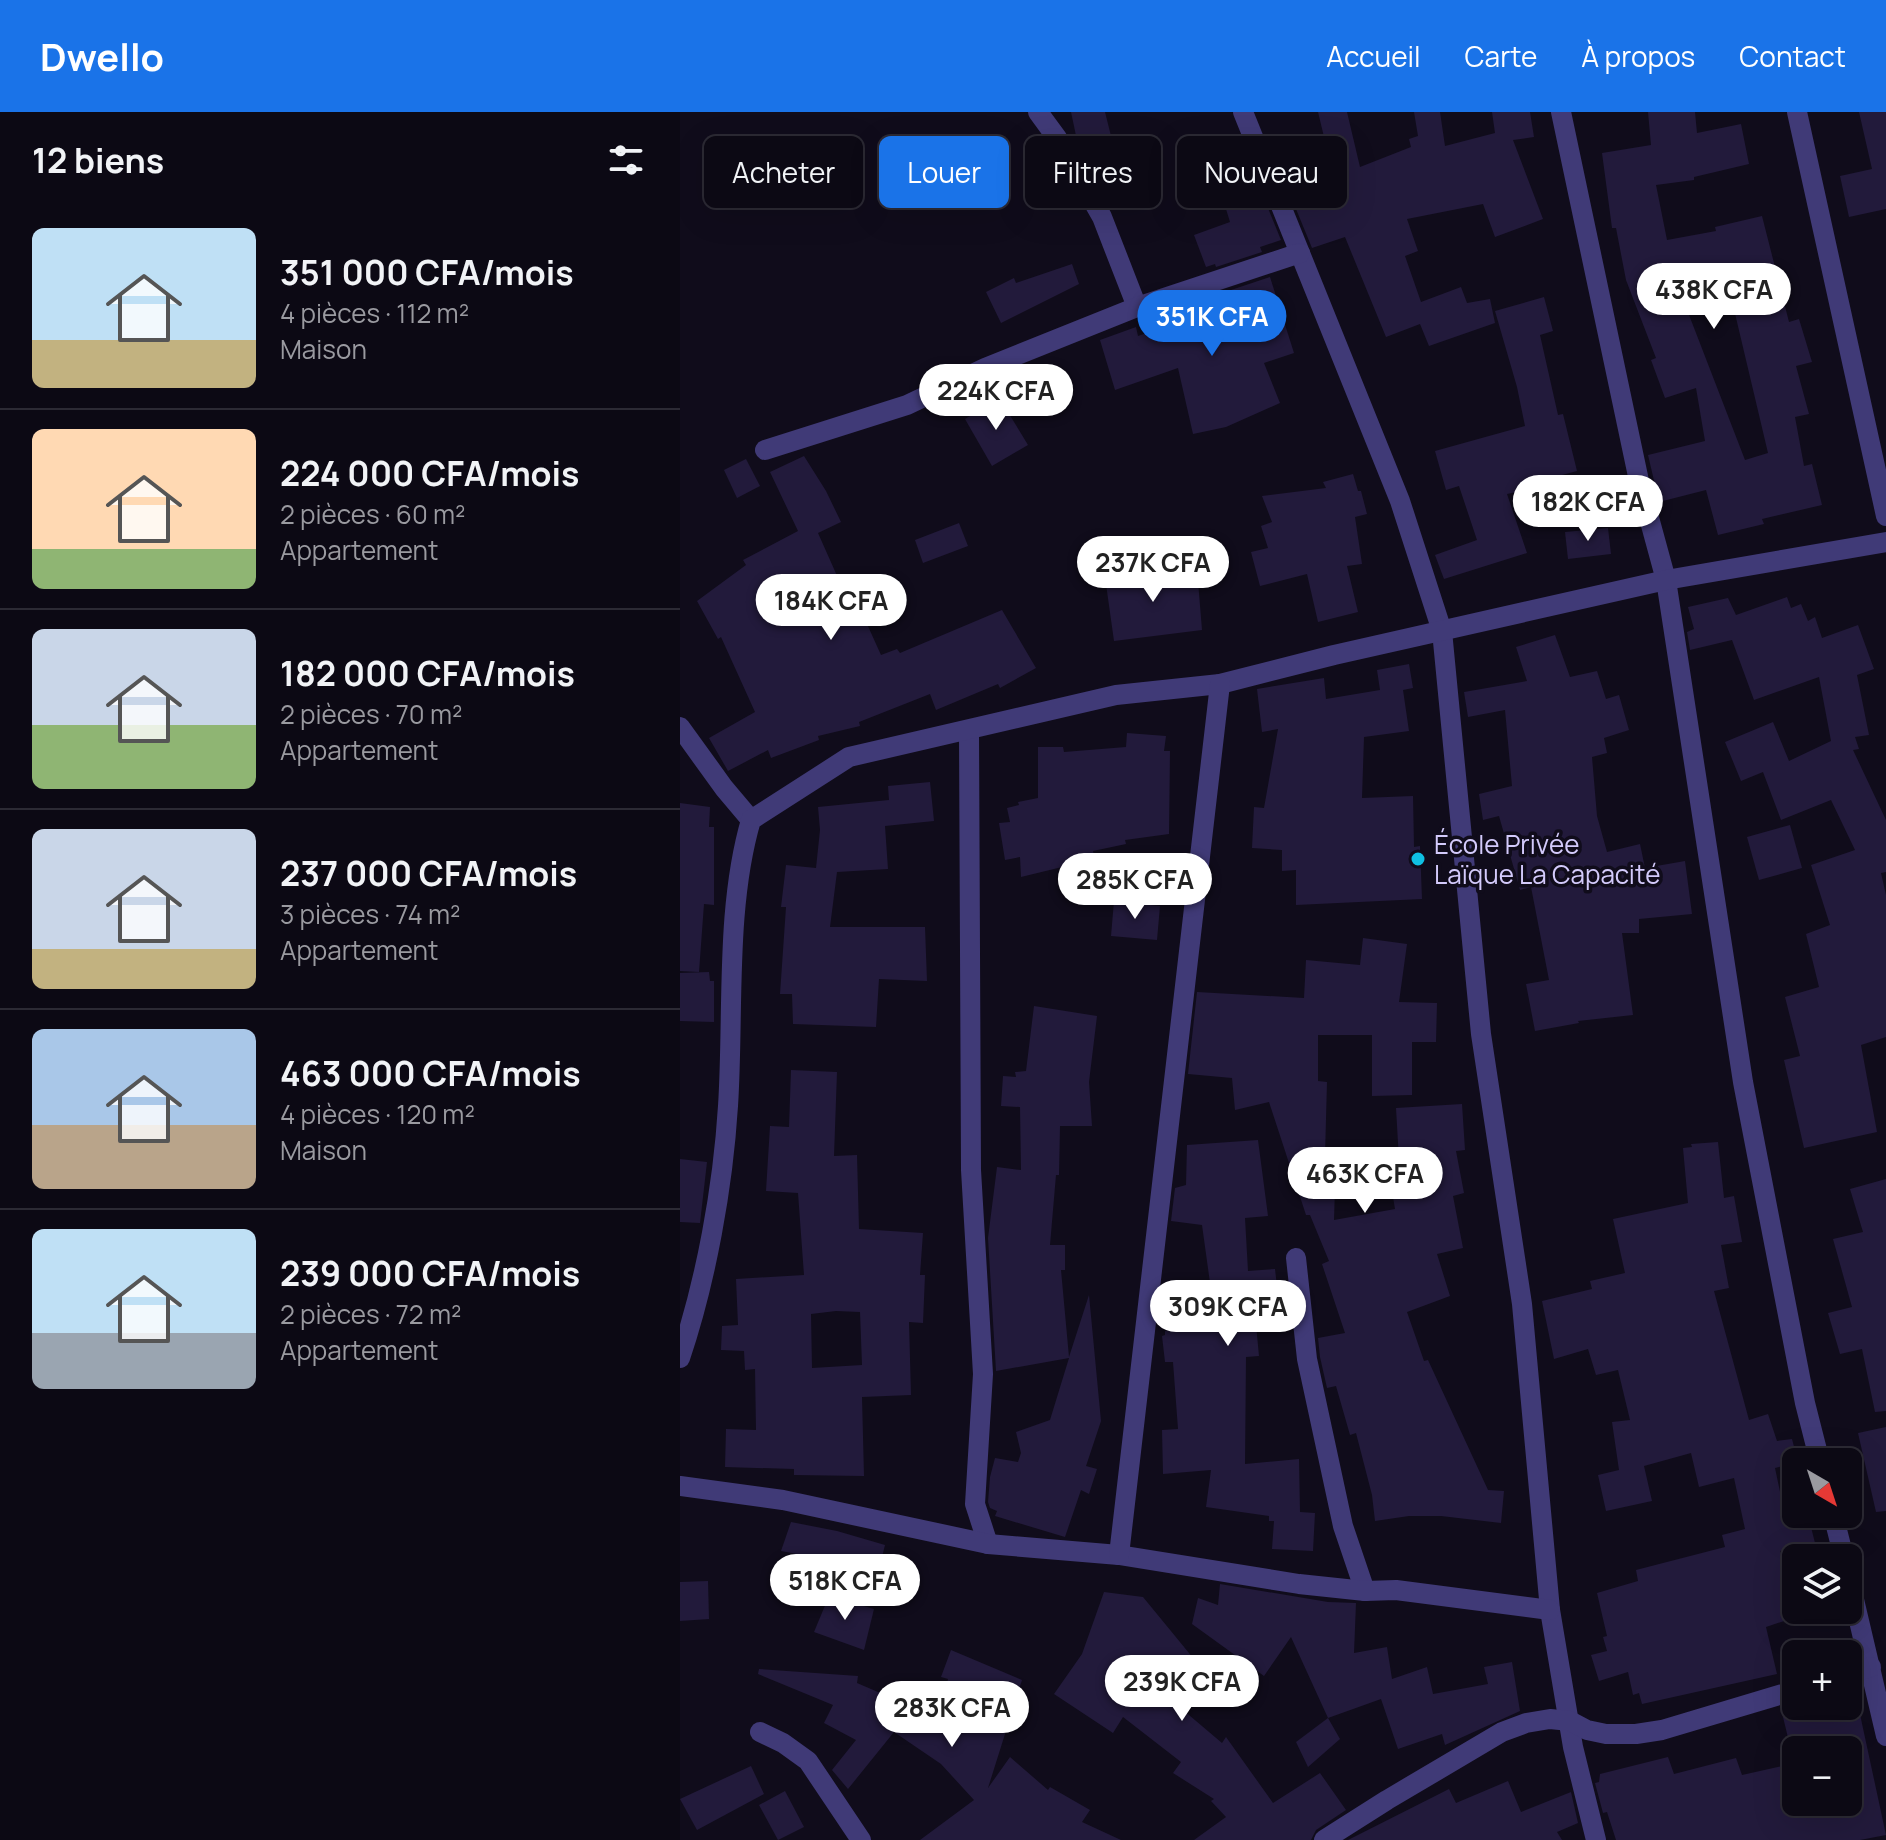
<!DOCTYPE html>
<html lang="fr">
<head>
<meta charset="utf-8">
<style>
  body { margin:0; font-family:Manrope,sans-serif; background:#15121d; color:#f1f3f6; height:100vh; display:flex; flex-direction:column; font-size:30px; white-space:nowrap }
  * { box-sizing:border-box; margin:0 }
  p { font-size:26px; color:#9a9aa0 }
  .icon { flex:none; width:44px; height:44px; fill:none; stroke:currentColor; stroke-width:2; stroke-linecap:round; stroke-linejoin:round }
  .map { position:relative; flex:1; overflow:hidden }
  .details { display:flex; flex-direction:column; background:#0c0914; width:680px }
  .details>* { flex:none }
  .hud { position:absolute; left:24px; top:24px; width:760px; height:72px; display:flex; gap:16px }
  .needle { width:52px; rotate:141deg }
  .fabs { position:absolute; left:1102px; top:1336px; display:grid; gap:16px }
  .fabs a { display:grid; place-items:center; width:80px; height:80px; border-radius:12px; background:#0c0914; box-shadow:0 8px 32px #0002,0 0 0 2px #2c2a34; font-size:40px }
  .price { position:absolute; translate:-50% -68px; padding:0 18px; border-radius:28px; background:#fff; color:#222; font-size:26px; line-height:52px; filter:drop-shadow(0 2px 4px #0008) }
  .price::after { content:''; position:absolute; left:50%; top:48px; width:24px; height:18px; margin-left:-12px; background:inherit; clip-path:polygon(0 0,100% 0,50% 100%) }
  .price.on { background:#1a73e8; color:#fff }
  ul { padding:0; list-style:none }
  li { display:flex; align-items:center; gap:24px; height:200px; padding:0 32px }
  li+li { border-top:2px solid #2c2a34 }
  li span { display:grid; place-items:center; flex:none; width:224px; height:160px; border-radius:12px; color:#555 }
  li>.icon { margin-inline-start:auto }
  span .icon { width:96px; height:96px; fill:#fffc; stroke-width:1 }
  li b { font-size:34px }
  h2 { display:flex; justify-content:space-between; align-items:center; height:96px; padding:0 32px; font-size:34px }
  .tag { padding:0 28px; border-radius:12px; background:#0c0914; box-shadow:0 8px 32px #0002,0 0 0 2px #2c2a34; font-size:28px; line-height:72px }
  .tag.on { background:#1a73e8; color:#fff }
  header { display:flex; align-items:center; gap:48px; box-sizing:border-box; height:112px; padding:0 40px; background:#1a73e8; color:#fff }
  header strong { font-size:38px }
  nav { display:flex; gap:44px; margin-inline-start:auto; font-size:28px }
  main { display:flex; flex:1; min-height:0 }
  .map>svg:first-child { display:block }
  .building { fill:#221a3b; fill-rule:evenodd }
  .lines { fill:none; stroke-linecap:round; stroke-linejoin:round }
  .minor { stroke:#403a77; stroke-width:20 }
  .poi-dot { fill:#0fc0e2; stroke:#100c1b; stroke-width:3 }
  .labels { text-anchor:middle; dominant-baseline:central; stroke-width:7; stroke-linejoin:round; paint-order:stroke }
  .poi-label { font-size:26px; fill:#d3cafb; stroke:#100c1b; text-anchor:start }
</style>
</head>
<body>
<header>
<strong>Dwello</strong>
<nav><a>Accueil</a><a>Carte</a><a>À propos</a><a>Contact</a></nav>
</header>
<main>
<section class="details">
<h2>12 biens<svg class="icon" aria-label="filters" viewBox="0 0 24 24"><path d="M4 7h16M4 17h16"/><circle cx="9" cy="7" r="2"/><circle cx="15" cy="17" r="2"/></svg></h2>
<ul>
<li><span style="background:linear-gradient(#bfe0f5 70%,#c2b280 0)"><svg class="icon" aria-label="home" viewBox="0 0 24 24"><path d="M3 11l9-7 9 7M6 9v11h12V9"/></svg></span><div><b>351 000 CFA/mois</b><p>4 pièces · 112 m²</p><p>Maison</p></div></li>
<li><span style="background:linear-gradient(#ffd9b3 75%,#8fb573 0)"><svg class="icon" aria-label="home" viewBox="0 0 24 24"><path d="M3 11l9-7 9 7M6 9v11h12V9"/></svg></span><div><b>224 000 CFA/mois</b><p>2 pièces · 60 m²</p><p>Appartement</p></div></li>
<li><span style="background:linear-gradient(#c9d6e8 60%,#8fb573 0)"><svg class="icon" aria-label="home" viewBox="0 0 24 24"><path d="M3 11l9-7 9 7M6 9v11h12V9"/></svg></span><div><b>182 000 CFA/mois</b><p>2 pièces · 70 m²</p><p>Appartement</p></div></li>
<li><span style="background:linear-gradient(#c9d6e8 75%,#c2b280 0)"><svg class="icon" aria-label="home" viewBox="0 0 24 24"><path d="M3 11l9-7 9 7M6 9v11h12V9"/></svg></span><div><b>237 000 CFA/mois</b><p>3 pièces · 74 m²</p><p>Appartement</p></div></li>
<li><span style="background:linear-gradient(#a9c7e8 60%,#b9a48a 0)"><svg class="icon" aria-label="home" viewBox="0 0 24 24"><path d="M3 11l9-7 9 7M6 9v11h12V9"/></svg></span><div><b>463 000 CFA/mois</b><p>4 pièces · 120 m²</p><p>Maison</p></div></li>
<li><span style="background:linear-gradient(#bfe0f5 65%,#9aa5b1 0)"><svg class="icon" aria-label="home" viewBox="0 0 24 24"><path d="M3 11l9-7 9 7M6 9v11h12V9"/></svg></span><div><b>239 000 CFA/mois</b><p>2 pièces · 72 m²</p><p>Appartement</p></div></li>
</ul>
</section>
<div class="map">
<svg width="1206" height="1728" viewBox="0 0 1206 1728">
  <rect width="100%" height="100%" fill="#100c1b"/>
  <g class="building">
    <polygon points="391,0 425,0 431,24 398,33"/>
    <polygon points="638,0 667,0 680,55 731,35 729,27 738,24 734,0 760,0 765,34 815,21 812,0 850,0 854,25 833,28 863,107 815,125 803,92 727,107 738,139 725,144 741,190 781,175 787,191 810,187 815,211 749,234 740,212 706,225 665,125 632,136 607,75 652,58"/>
    <path d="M968,0H1015L1017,21L1061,12L1069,52L1014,65V68L976,73L987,128L1036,119L1035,115L1082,104L1109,210L1119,207L1132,250L1116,254L1129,302L1115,305L1124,354L1132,352L1142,393L1082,407L1084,412L1038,423L1026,378L979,390L968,343L1025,329L1016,276L985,286L971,248L976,246L946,168L936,116H932L922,41L971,33ZM1044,155L1088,341L1065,348L994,164Z"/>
    <polygon points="1179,0 1206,0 1206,97 1169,105 1160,64 1192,57"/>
    <polygon points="583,84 601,128 580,135 582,140 536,155 535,152 526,155 514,123 550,110 546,97"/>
    <polygon points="392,152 399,172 321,211 306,180 334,166 336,171"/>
    <polygon points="590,165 614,241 584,251 600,291 546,315 513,322 498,256 435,278 420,228 456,215 458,224 501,209 504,216 551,199 545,180"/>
    <polygon points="864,185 873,219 860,223 878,303 883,302 897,359 860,369 861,375 827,382 847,441 764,467 755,443 797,428 779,374 766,378 755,339 845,314 837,275 815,199"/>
    <polygon points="320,287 348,333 312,354 285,307"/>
    <polygon points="124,344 146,379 161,410 138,421 166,484 173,481 201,543 217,537 220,541 322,498 356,556 320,576 318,572 256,598 250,582 179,610 180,614 138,624 139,628 91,646 88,638 48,659 29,626 75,600 41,525 38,527 17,489 66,453 63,448 118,419 90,360"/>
    <polygon points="66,347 80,374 57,386 44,358"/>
    <polygon points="673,362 678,379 681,379 687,402 675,405 682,452 667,454 678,500 638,510 627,462 580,474 571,440 588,436 581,414 592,410 582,384 646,376 643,370"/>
    <polygon points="279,411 288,434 243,451 235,428"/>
    <polygon points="928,416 931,442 888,447 885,420"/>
    <polygon points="497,455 499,471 518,469 522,518 434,529 425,465"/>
    <polygon points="1107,485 1111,496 1121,492 1128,509 1135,505 1142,526 1178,513 1194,557 1177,563 1189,623 1175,625 1179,637 1173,638 1206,708 1206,760 1201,761 1206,783 1206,925 1181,933 1197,1020 1124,1036 1104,948 1120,944 1105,885 1139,875 1126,822 1150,813 1131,753 1175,738 1151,688 1101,708 1083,660 1061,669 1045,630 1093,610 1109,649 1151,629 1139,565 1074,588 1052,528 1010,538 1007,520 1014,517 1008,495 1048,486 1056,503"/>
    <polygon points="875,523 890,565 917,559 926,587 939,583 949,618 924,626 927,641 912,645 917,704 927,740 960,732 965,756 1005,749 1012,802 959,807 959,821 942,821 953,903 898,909 899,911 855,919 846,872 869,868 851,775 840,778 819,704 803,708 799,682 832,674 825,598 788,605 784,580 847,569 836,535"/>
    <polygon points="729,552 733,576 723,578 729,619 684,625 682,686 733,684 734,735 740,734 742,787 616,793 616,758 602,759 602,738 572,736 574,695 584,696 598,617 582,620 577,577 644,566 646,587 700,578 697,558"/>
    <polygon points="447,621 486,624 484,639 490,639 489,722 445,728 446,732 413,739 415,747 341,765 340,745 325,748 319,711 330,710 327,696 339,693 338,690 358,686 358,635 383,635 384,640 446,635"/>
    <polygon points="250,670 254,709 205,714 208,757 157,760 150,815 245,815 247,869 199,867 196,915 113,912 112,882 100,882 106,795 101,795 106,753 136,756 140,718 138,695 209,688 208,674"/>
    <polygon points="0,691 30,695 29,715 34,715 34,793 24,792 19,860 0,859"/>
    <polygon points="1110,713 1122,756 1079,768 1067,725"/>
    <polygon points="434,789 480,794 477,828 431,824"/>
    <polygon points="683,826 727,832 719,890 757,891 756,930 732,930 732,983 692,984 692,923 638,923 638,969 647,970 645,1044 656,1044 654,1108 715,1097 713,1085 721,1083 716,996 782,992 785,1038 776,1039 784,1081 773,1084 783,1136 757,1142 770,1184 727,1200 744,1249 748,1248 808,1378 824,1379 821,1411 761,1404 729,1404 695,1409 692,1383 676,1321 670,1323 656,1274 647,1276 640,1245 638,1226 665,1221 642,1152 649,1149 630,1103 626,1103 589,990 555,998 552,966 508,962 517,880 624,886 626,848 680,853"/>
    <polygon points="29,860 30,869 34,869 34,910 0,909 0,861"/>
    <polygon points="354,894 417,904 409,970 412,1014 380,1014 379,1063 376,1063 370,1133 385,1133 385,1158 381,1158 389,1245 409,1183 421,1309 406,1354 417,1357 409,1382 401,1378 385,1425 315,1404 317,1399 310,1396 308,1390 310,1365 315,1346 338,1350 341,1341 336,1320 370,1308 389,1246 316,1259 308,1126 317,1055 341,1058 340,995 321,994 323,964 336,965 335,960 346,959"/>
    <path d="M111,958L157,960L154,1044L177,1043L179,1117L243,1121L240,1163H245L243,1211L229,1210L231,1283L182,1285L184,1364L114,1363V1357L45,1355L46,1317L76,1318L75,1257L65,1258L64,1239L41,1238L42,1214L58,1213L56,1167L124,1163L118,1081L86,1079L90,1014L109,1015ZM156,1199L180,1200L182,1253L132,1256L131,1202Z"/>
    <polygon points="578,1028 588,1104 565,1106 568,1159 595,1157 600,1200 575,1202 579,1244 566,1245 565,1352 619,1347 620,1400 635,1401 633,1439 592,1437 594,1409 589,1409 589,1404 526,1395 531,1358 483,1362 482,1318 498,1317 493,1250 485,1250 482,1224 485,1223 485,1219 528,1215 527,1208 535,1207 522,1113 491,1109 495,1076 506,1073 507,1033"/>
    <polygon points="1038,1030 1044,1086 1054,1084 1062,1130 1041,1133 1049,1176 1034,1179 1069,1308 1088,1302 1097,1329 1112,1327 1118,1350 1095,1356 1106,1408 1128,1403 1135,1431 1100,1439 1116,1485 1116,1498 1120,1498 1122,1503 1086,1515 1097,1562 962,1592 959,1581 953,1583 948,1560 919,1569 911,1543 927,1539 923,1525 927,1524 917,1481 958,1469 956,1458 1045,1435 1042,1423 1065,1417 1054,1366 1019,1375 1011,1341 964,1354 972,1389 926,1399 918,1363 939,1358 932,1310 950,1308 938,1258 916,1263 908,1237 874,1247 862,1189 912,1177 910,1169 945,1161 933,1107 1008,1091 1003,1036 1012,1035 1011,1032"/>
    <polygon points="0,1047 27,1050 20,1111 0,1110"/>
    <polygon points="1206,1067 1206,1299 1195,1300 1182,1237 1160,1242 1148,1201 1172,1195 1153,1127 1183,1120 1170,1077"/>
    <polygon points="1206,1315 1206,1399 1196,1400 1178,1321"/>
    <polygon points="111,1410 157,1419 205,1433 199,1457 101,1439"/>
    <polygon points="28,1469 29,1507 0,1509 0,1470"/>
    <polygon points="540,1472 648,1490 676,1491 674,1541 707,1535 712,1567 747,1555 753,1582 808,1572 804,1555 832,1550 840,1599 765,1633 762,1622 718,1637 701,1587 648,1606 660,1627 628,1655 616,1630 648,1606 611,1525 584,1564 512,1512 518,1486 538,1493"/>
    <polygon points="424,1480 463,1485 518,1552 496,1592 542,1631 546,1625 593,1691 640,1661 666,1698 636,1718 631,1728 514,1728 546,1705 531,1689 534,1687 493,1661 501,1650 443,1605 433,1621 374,1582 402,1542"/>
    <polygon points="149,1484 194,1497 184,1538 134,1520"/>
    <polygon points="271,1538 342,1568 308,1676 330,1645 368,1678 370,1675 410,1698 402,1710 441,1728 240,1728 294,1688 261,1652 214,1620 168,1677 152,1658 176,1628 144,1611 153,1593 78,1562 79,1557 178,1564 177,1571 247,1601 259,1570 267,1571 268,1567 261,1565"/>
    <polygon points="1178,1593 1206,1723 1180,1728 936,1728 927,1700 923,1701 915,1671 919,1670 920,1662 988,1645 994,1662 1056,1646 1062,1663 1116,1651 1116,1690 1168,1690 1168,1638 1111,1638 1103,1605 1149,1594 1166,1594 1168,1601 1168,1595"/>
    <polygon points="71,1654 84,1682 17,1718 0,1687"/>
    <polygon points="828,1669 841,1700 891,1680 898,1711 877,1720 882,1728 668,1728 769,1677 776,1691"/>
    <polygon points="105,1679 124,1715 98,1728 79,1693"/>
  </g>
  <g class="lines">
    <g class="minor">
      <polyline points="358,0 377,26 422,105 457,195"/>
      <polyline points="563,0 720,389 762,519 801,922 842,1192 870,1498 893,1635 916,1728"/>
      <polyline points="881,0 959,369 986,468 1063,970 1125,1291 1140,1350"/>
      <polyline points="1117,0 1206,404"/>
      <polyline points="85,338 227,293 305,256 457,195 620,141"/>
      <polyline points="0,615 44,676 71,708"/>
      <polyline points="289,619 291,1058 303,1262 295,1392 308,1432"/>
      <polyline points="616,1146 627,1247 663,1414 685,1479"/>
      <path d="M0,1246C26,1169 43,1075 48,994C54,902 45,797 71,708L169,645L436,583L540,572L654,543L986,468L1206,430"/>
      <polyline points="0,1374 103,1388 308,1432 439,1443 619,1472 685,1479 716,1478 870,1498"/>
      <polyline points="1153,1402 1164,1446"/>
      <polyline points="439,1443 540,572"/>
      <polyline points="1168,1462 1206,1624"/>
      <polyline points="1168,1562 1191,1555"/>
      <polyline points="80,1620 103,1631 128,1649 181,1728"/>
      <polyline points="644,1728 707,1688 822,1620 846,1611 870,1607 890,1609 907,1618 926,1622 956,1622 982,1618 1116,1578"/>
    </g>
  </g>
  <circle class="poi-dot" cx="738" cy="747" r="8"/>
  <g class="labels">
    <g class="poi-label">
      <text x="754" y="732">École Privée<tspan x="754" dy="30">Laïque La Capacité</tspan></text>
    </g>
  </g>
</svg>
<div class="fabs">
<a><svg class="needle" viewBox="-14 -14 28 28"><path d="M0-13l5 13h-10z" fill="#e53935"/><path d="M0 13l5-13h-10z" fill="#9a9aa0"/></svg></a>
<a><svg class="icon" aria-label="layers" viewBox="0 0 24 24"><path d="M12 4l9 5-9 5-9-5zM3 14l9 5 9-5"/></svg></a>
<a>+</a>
<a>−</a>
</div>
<b class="price" style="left:1034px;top:219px">438K CFA</b>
<b class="price on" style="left:532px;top:246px">351K CFA</b>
<b class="price" style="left:316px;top:320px">224K CFA</b>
<b class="price" style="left:908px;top:431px">182K CFA</b>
<b class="price" style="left:473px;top:492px">237K CFA</b>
<b class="price" style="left:151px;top:530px">184K CFA</b>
<b class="price" style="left:455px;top:809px">285K CFA</b>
<b class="price" style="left:685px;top:1103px">463K CFA</b>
<b class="price" style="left:548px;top:1236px">309K CFA</b>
<b class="price" style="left:165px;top:1510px">518K CFA</b>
<b class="price" style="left:502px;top:1611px">239K CFA</b>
<b class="price" style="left:272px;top:1637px">283K CFA</b>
<div class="hud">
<a class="tag">Acheter</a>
<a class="tag on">Louer</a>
<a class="tag">Filtres</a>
<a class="tag">Nouveau</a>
</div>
</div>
</main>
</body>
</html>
